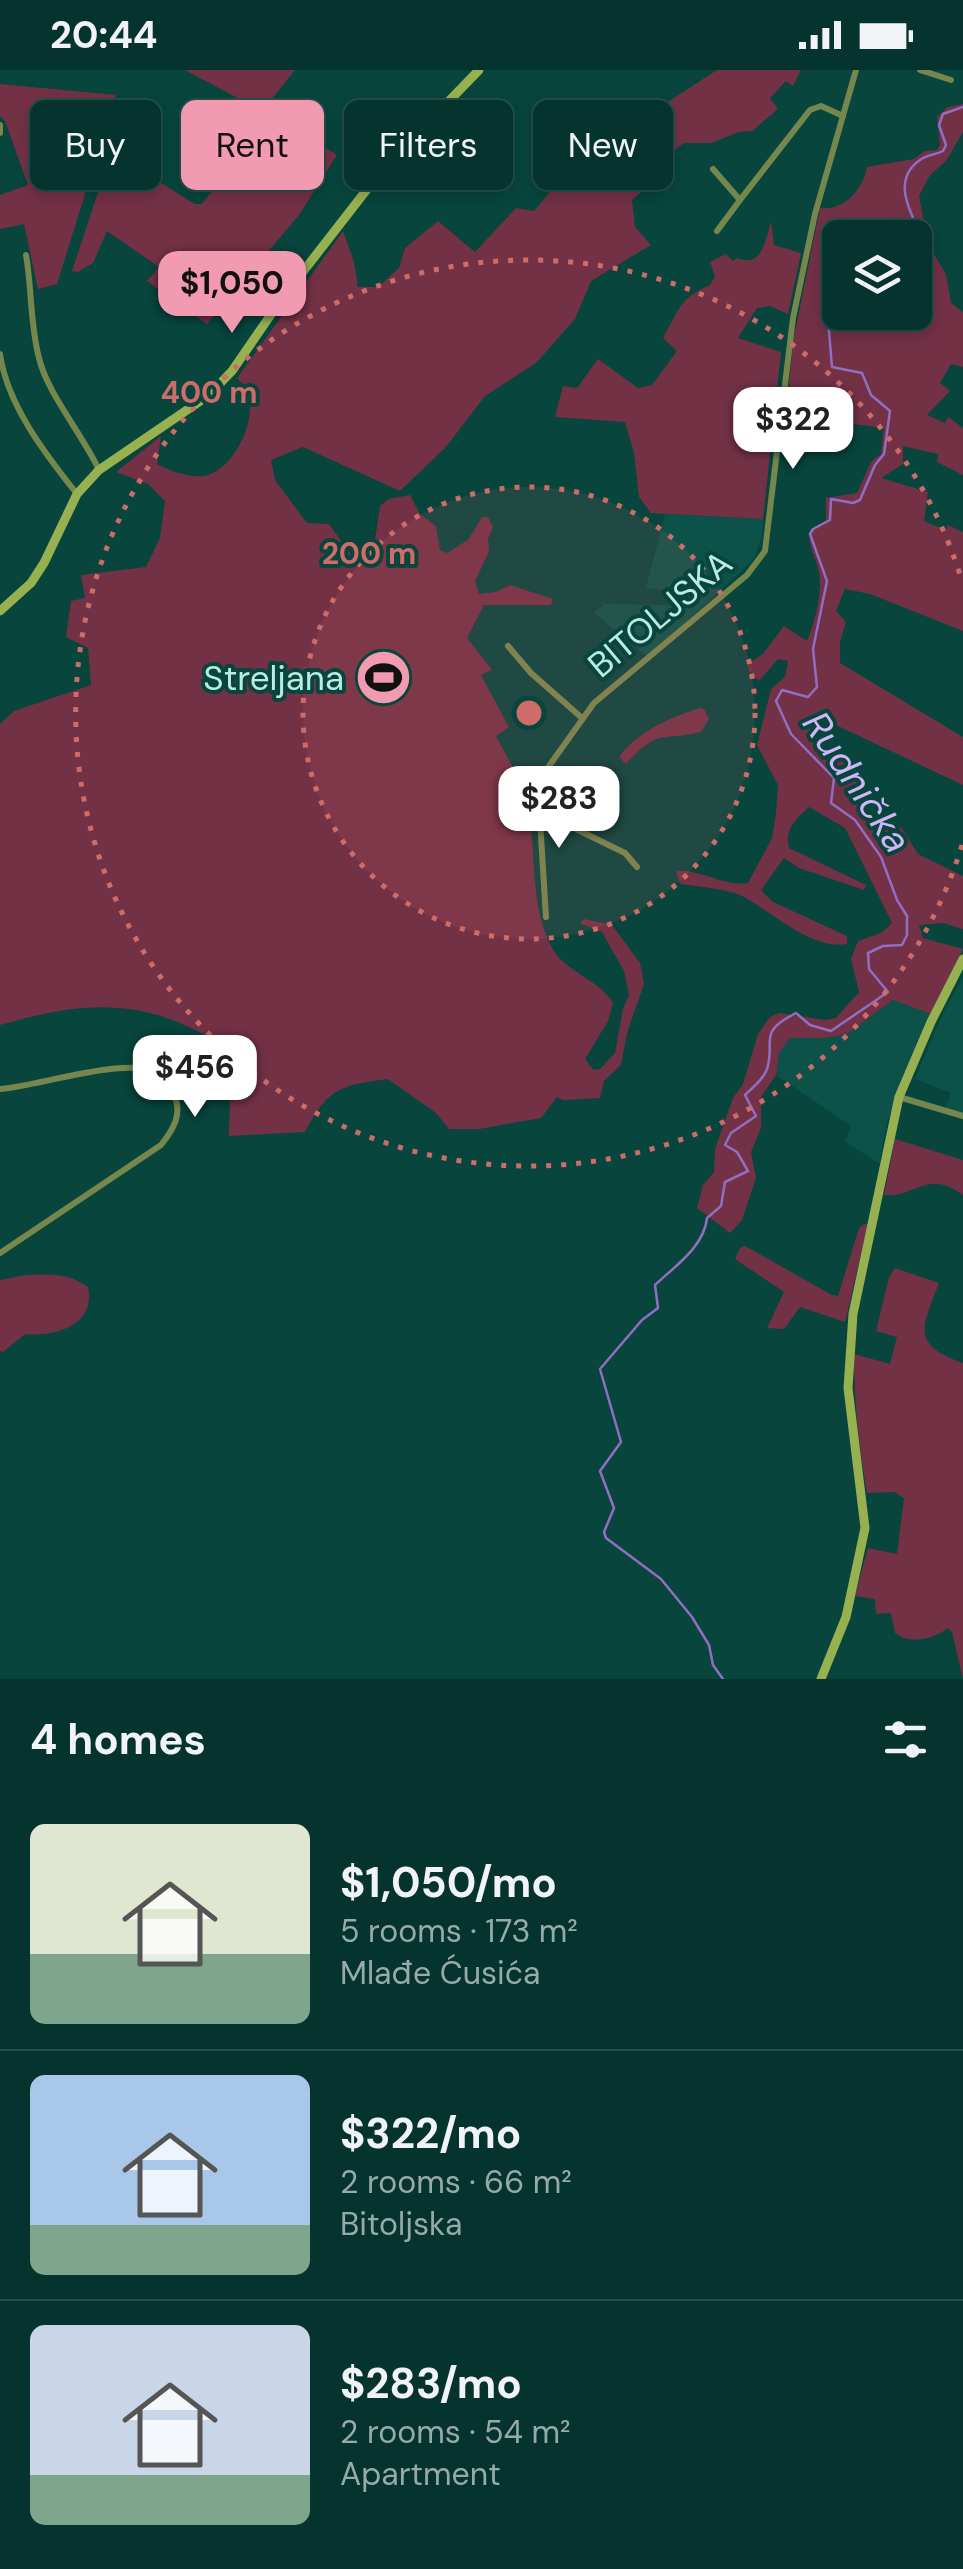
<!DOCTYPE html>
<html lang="en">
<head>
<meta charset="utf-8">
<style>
  body { margin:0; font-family:"DM Sans",sans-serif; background:#133f3a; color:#f1f3f6; height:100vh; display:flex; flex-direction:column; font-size:38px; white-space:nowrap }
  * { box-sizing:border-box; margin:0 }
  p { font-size:32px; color:#97aaaa }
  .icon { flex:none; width:55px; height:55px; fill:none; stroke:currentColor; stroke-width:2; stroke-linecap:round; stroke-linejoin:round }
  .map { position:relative; height:1609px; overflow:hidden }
  .panel { display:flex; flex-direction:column; background:#05342e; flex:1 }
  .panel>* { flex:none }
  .banner { position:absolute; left:30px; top:30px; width:905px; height:90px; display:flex; gap:20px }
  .buttons { position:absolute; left:822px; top:150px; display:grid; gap:20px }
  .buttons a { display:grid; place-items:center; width:110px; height:110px; border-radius:15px; background:#05342e; box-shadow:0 5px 15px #0003,0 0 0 2px #264f4a; font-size:50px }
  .price { position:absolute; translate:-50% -85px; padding:0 22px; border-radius:20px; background:#fff; color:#222; font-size:32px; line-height:65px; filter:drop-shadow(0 2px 5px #0008) }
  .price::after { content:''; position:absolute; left:50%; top:60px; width:30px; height:22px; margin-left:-15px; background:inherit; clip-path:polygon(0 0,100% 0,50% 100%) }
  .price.active { background:#f19ab2; color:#111 }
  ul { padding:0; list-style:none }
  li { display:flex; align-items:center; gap:30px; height:250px; padding:0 30px }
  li+li { border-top:2px solid #264f4a }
  li span { display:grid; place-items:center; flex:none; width:280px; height:200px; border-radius:15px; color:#555 }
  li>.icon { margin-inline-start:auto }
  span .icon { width:120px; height:120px; fill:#fffc; stroke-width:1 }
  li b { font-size:42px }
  h2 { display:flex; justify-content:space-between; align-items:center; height:120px; padding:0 30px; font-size:42px }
  .pill { padding:0 35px; border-radius:15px; background:#05342e; box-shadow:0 5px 15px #0003,0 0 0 2px #264f4a; font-size:35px; line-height:90px }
  .pill.active { background:#f19ab2; color:#111 }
  .status { display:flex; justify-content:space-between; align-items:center; height:70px; padding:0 50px; background:#05342e; direction:ltr }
  .status svg { height:28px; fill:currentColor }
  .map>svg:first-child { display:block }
  .built { fill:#0c5249 }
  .green { fill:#733146; fill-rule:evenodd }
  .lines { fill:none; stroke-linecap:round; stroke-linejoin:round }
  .stream { stroke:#916ec1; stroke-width:2.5 }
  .street { stroke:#76874d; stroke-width:6 }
  .secondary { stroke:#97b150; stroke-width:9 }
  .ring { fill:none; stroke:#cd6c69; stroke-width:5; stroke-dasharray:5 10 }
  .labels { text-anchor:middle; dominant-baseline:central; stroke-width:8; stroke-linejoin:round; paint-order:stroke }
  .street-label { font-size:35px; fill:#bcebe2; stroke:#07453d }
  .poi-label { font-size:35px; fill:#bcebe2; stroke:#07453d; text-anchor:end }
  .water-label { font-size:38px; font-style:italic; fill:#d0b6f8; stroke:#07453d }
  .centre { fill:#cd6c69; stroke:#07453d; stroke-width:5 }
  .ring-label { font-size:30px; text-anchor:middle; font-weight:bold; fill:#cd6c69; stroke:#07453d; stroke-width:8; stroke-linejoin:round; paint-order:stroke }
</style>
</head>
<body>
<div class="status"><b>20:44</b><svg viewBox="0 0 49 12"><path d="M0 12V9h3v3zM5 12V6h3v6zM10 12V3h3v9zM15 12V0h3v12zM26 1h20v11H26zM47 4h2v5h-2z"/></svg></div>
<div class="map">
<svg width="963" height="1609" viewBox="0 0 963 1609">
  <rect width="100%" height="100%" fill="#07453d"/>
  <g class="built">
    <polygon points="665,444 763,449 762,466 754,489 648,587 594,543 604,534 674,535 677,522 646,518"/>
    <polygon points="963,907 963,1043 946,1038 951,1023 915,1009 943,943"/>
    <polygon points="893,930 931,944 899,1019 887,1053 879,1094 845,1071 851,1056 776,1005 779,983 791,967 826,968 847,964"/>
  </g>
  <g class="green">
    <polygon points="185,0 295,0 262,41"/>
    <path d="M717,0H801L793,16L786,11L770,28L778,39L752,61L739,62L711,73H684L650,97L658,107L632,130L635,157L651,175L591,211L575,249L536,293L485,326L446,377L400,421L303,377L271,390L275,410L307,453L329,454L355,490L374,477L380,436L389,429L410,425L420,444L436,456L440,480L447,483L468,470L482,447H488L493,457L488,469L489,482L475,511L479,524L496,522L510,515L553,529L551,535H484L467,568L492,600L481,605L509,657L496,666C506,686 521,708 526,730C538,778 528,830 551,876C565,903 598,908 613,933L608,951L585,989L594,1000L600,999L615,983L623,939L629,925L624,901L602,862L580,853L584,849L612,855L640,893L644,914L627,963L621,995L604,1011L600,1028L563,1030L557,1027L541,1048L479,1059H449L436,1043L388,1009C341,1015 328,1018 305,1062L229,1066L231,981C151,927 90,929 0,955V654L14,641L91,615L88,578L66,567L71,531L85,528L81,505L146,497L160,468L165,431L148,414L116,402L161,366L157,394C170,401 196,411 211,404C237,393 258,348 247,320C245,315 240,312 237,308L343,161L354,192L358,217H378L399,198L405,178L438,151L475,182L516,138L534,141L583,83L605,71L626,51L657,39Z"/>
    <polygon points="0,14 116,25 57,214 38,219 24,154 0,159 0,125 28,115 5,51 0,46"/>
    <path d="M963,34V62L946,91L930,105L919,126L925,157L918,180L934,184L946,204L951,233L963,242V297L951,294L940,313L950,321L927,345L945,353L948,347L963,358V405L937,392L938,384L903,376V394L881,408L928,422L924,451L945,460L948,455L963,462V561L870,524L845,519L836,541L846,552L840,572V593L963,667V715L821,648L808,652L821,675L853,699L863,716L864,742L871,751L901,757L918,784L963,806V859L943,853L919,855L923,868L963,879L931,944L893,930L847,964L826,968H790L779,983L776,1005L761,1027V1058L751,1082L756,1108L742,1150L730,1163L697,1138L703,1115L714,1102L715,1079L733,1028L743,1014L758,964L770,947L780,943L825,950L836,948L859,922L851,889L858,871L881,863L892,853L845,758L809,737C796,749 784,759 789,778L866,815L864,820L799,798L784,788L761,820L773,832L847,866V874C811,880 773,842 742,826C724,818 700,817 680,814L676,801C701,799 723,817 748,813L772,768L776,743L778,715L757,675L771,619L785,607L788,591L778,589L759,611L749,601L748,594L763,584L784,556L807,571C815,551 824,520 818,498C815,484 806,474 811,459L826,451V428L857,423L871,392L881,384L884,358L786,345L793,272L820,138C844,141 863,120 867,97L914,89L925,81L937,80L940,75L937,47L948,37ZM840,168H915V242H840Z"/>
    <polygon points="279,48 337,85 299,145 207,254 147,211 159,197 107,161 93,193 78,202 72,201 110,86 116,56 123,52 124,70 119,87 195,134 202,134 265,50"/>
    <path d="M771,151L774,175L801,183L788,244L770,236L757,238L738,268L781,282L763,449L651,443L639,427L634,383L625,352L555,347L563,316L577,318L598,289L638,318L652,315L677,281L663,268C680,238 679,229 710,215L715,206L710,192L726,184L733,191L737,188C762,199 766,169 771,151Z"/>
    <path d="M700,638L704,639L709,649L701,662C660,672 660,657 626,694L619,687C638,661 669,648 700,638Z"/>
    <path d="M895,1069L963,1090V1125C926,1098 915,1129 884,1125Z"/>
    <polygon points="864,1154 868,1154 845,1252 800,1237 784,1259 767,1258 784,1222 735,1189 740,1178 745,1176 832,1225 838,1226 859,1158"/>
    <path d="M895,1198L939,1213C923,1256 909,1274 963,1293V1609L952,1562L948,1558C933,1569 911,1575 895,1563L891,1543L876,1544L875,1529L855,1526L868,1478L897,1484L904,1428L894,1422L867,1423C859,1377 854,1332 854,1284L890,1294L897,1267L876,1261L889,1207Z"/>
    <path d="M26,1205C49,1204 69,1203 88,1217C96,1255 56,1267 25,1264L3,1282L0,1281V1210Z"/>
  </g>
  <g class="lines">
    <g class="stream">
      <path d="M915,172L918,159C908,137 893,109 920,90C926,85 935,85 943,81L946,75L939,55L943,44L963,37"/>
      <path d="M723,1609L713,1595L709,1575L692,1547L661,1509L606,1468L604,1462L614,1438L600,1401L621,1372L600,1299L642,1250L658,1238L655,1215C675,1196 704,1177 707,1148L721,1136L725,1112L748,1101L737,1082L725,1075L731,1063L756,1046L745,1025C753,1017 763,1010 767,999C776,971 756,963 796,943L810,955L831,961L888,922L869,899L868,883L883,876L902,875L907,865V846L897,830L881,787L855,750L831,733L834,708L791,664L776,631L782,620L808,627L817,617L813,579L827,511L810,464L813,459L830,450L831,429L853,433L860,430L875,395L884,384L890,341L871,325L862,303L832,297L828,250L864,242"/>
    </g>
    <g class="street">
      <polyline points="920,0 951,10"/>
      <polyline points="0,55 0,63"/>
      <polyline points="713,99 740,130 810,40 821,36 843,46"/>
      <polyline points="717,161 740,130"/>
      <path d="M26,185C32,219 30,255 39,288C47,323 83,365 99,400"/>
      <path d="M0,284C7,335 46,385 77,424"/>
      <polyline points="508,576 531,603 582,648"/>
      <polyline points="539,741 625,783 637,797"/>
      <polyline points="546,847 538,718 544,703 594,633 747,505 765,481 793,248 815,144 856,0"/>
      <path d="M0,1019C36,1017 136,983 161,1005C166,1010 171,1019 174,1025C183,1044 173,1060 161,1075L0,1183"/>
      <polyline points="899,1027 963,1046"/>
    </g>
    <g class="secondary">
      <polyline points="0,541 31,513 44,493 77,424 99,400 209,325 232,301 281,230 382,100 479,0"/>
      <polyline points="821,1609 846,1547 865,1458 848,1318 853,1244 899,1027 931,952 963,889"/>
    </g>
  </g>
  <circle cx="529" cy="643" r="226" fill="#cd6c69" fill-opacity=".12"/>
  <g class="ring">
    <circle cx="529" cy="643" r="226"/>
    <path d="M962 775A453 453 0 1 1 962 511"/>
  </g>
  <defs>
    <symbol id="stadium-disc" viewBox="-11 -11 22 22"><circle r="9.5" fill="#f19ab2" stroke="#07453d"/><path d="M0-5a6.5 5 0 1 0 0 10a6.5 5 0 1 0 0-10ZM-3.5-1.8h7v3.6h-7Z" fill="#111"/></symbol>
  </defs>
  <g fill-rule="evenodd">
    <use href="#stadium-disc" x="352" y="576" width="63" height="63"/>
  </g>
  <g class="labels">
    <g class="street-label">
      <text transform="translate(660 544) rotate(-40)">BITOLJSKA</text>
    </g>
    <g class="poi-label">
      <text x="344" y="608">Streljana</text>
    </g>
    <g class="water-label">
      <text transform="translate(857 712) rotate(56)">Rudnička</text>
    </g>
  </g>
  <circle cx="529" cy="643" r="15" class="centre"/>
  <g class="ring-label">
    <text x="209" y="333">400 m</text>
    <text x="369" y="494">200 m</text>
  </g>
</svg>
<div class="buttons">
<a><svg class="icon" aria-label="layers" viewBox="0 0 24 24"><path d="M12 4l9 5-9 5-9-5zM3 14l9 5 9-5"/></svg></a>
</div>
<b class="price active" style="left:232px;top:266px">$1,050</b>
<b class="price" style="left:793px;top:402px">$322</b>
<b class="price" style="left:559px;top:781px">$283</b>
<b class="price" style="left:195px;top:1050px">$456</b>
<div class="banner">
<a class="pill">Buy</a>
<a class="pill active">Rent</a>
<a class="pill">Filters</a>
<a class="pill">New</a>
</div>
</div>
<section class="panel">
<h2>4 homes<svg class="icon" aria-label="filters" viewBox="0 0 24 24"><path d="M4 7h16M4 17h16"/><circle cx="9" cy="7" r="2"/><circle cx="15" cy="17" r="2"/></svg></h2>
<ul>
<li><span style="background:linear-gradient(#dfe7d0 65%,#7fa58c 0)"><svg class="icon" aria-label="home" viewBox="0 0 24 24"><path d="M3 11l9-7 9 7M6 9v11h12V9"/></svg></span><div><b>$1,050/mo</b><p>5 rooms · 173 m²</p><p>Mlađe Ćusića</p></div></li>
<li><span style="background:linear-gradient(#a9c7e8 75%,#7fa58c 0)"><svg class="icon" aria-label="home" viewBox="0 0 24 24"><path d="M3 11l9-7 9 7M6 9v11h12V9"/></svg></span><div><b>$322/mo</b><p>2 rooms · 66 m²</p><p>Bitoljska</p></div></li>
<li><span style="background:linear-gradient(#c9d6e8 75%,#7fa58c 0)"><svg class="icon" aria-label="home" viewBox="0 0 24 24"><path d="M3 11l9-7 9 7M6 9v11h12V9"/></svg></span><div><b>$283/mo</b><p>2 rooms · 54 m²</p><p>Apartment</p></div></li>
</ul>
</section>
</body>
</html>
